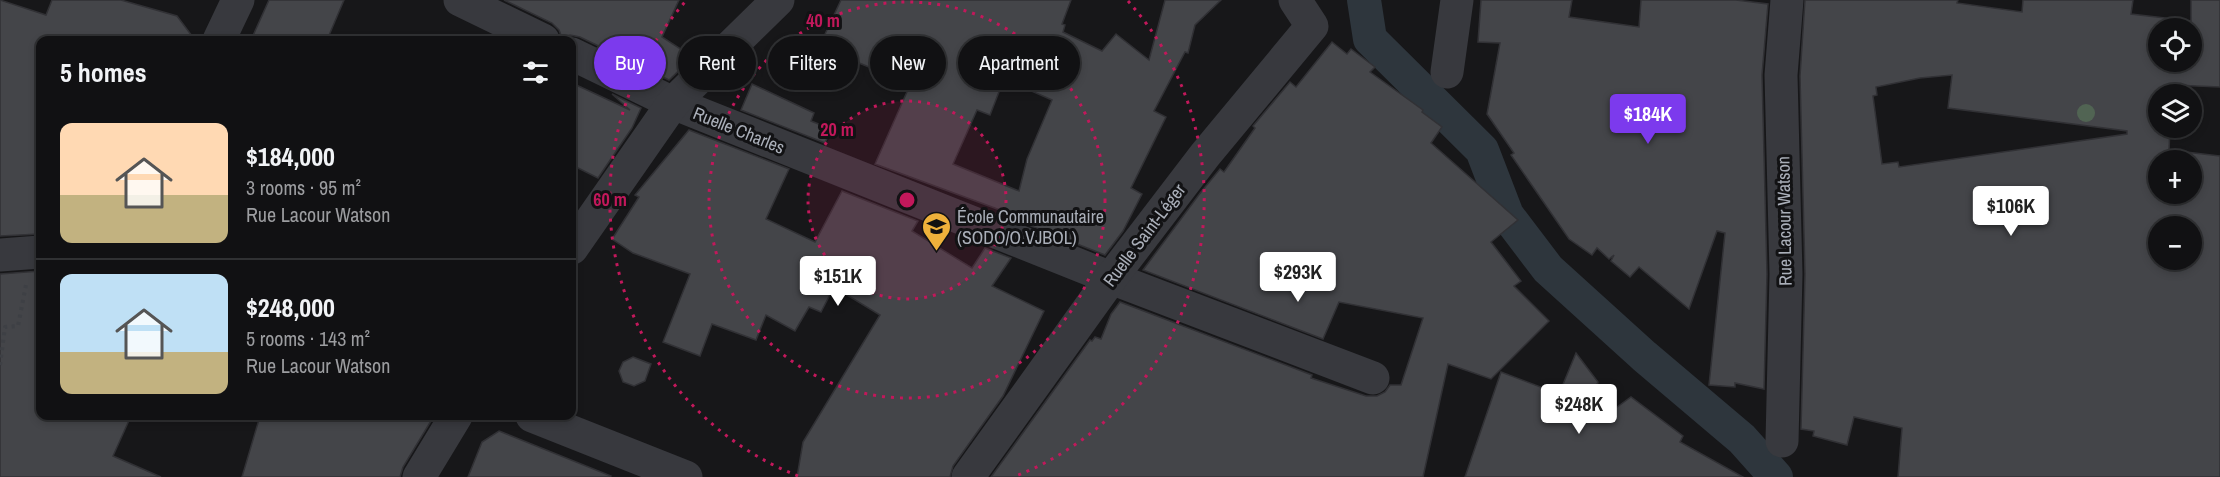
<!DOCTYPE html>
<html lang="en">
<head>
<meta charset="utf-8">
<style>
  body { margin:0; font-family:"Archivo Narrow",sans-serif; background:#1e1f21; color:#f1f3f6; height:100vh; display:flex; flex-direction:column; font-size:22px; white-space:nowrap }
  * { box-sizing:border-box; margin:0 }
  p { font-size:20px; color:#9c9da0 }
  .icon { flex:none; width:33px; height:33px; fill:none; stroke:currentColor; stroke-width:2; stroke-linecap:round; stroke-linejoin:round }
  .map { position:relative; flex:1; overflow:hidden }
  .side { position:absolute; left:36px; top:36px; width:540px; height:384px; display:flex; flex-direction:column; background:#111113; border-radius:12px; box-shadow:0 3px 9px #0003,0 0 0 2px #303133 }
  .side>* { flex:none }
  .banner { position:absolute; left:594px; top:36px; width:570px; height:54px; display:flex; gap:12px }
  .fabs { position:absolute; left:2148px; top:18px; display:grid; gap:12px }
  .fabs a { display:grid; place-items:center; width:54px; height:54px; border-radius:50%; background:#111113; box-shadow:0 3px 9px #0003,0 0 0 2px #303133; font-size:30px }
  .price { position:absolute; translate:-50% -51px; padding:0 14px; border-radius:6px; background:#fff; color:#222; font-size:20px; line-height:39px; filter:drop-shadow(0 2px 3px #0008) }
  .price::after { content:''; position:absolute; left:50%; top:36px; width:18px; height:14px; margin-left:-9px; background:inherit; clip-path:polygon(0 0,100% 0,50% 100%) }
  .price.selected { background:#7c3aed; color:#fff }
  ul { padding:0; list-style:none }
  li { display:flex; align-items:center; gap:18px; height:150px; padding:0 24px }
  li+li { border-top:2px solid #303133 }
  li span { display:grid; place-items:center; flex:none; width:168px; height:120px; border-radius:12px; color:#555 }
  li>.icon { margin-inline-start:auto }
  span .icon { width:72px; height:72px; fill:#fffc; stroke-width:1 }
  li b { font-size:26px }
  h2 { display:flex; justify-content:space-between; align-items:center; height:72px; padding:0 24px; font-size:26px }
  .pill { padding:0 21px; border-radius:27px; background:#111113; box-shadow:0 3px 9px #0003,0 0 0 2px #303133; font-size:21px; line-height:54px }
  .pill.selected { background:#7c3aed; color:#fff }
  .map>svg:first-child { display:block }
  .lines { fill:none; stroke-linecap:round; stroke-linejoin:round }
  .canal { stroke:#2e363d; stroke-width:34 }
  .building { fill:#444549; stroke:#313135; stroke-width:1.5; fill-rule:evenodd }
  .path { stroke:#3e4045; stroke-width:4; stroke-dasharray:3 4.5; stroke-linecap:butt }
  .street { stroke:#38393e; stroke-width:33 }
  .tree { fill:#516453 }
  .ring { fill:none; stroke:#c2185b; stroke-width:3; stroke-dasharray:3 6 }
  .labels { text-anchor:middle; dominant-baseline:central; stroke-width:6; stroke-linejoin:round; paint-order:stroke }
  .street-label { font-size:18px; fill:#aaafb9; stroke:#121214 }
  .poi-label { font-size:18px; fill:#aaafb9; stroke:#121214; text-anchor:start }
  .centre { fill:#c2185b; stroke:#121214; stroke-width:3 }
  .ring-label { font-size:18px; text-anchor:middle; font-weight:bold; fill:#c2185b; stroke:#121214; stroke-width:6; stroke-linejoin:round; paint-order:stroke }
</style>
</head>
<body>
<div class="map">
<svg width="2220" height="477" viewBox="0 0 2220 477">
  <rect width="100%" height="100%" fill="#171719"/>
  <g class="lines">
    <polyline class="canal" points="1364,0 1370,39 1482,150 1507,215 1548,269 1644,356 1742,439 1776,477"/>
  </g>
  <g class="building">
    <polygon points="0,0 46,15 52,0 121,0 177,16 195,40 40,40 40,234 0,236"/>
    <polygon points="269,0 344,0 327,40 251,40"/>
    <polygon points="504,0 679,0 662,37 693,57 669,80 580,37 570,35 562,38 559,30 552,23"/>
    <path d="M841,0H1071L1062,24L1065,25L1063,32L1102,51L1116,34L1149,60L1165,0H1221L1195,25L1188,53L1185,52L1154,111L1166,117L1131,188L1142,194L1123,231L1105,255L1006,216L1008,213L875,164L910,85L903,83L904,81L819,47ZM1004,79L1052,100L1027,159L1019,191L953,164L977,110L990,115Z"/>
    <polygon points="1481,0 1572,0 1569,17 1639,27 1641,0 1736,0 1768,4 1762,75 1767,274 1764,389 1735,383 1735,387 1709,385 1725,233 1717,231 1689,309 1639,267 1630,277 1611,261 1614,255 1609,259 1597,248 1592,255 1569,239 1511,155 1514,153 1487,114 1500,43 1478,42"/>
    <path d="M1805,0H1958L1957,3L2022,12L2023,0H2133L2131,14L2191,21V0H2220V87L2173,85L2172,94H2158V128H2170L2169,150L2220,156V477H1898L1902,428L1854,417L1847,445L1813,436L1814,431L1801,429L1805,274L1800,76ZM2158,28H2192V62H2158ZM1952,75L1948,108L2127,131V134L1899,167L1898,162L1882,164L1873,96L1877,95L1876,87L1920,78ZM2158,160H2192V194H2158ZM2158,226H2192V260H2158Z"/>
    <polygon points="1332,42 1347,54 1351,49 1375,67 1370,72 1423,110 1422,112 1442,127 1431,143 1518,220 1491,242 1521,281 1514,286 1549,321 1491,379 1448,364 1423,477 991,477 1090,340 1092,341 1095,337 1101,339 1111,314 1120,302 1312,375 1311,378 1366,396 1377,396 1385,392 1390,385 1401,385 1423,318 1339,302 1323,339 1143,270 1201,192 1220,169 1224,172 1255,128 1253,126 1290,82 1296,87"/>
    <polygon points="572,83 630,110 612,94 641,108 632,128 598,178 572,165"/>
    <polygon points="752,84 814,113 811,121 831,129 825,143 741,110"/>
    <polygon points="689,130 789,169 766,219 815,242 842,191 918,221 912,231 972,268 985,248 1011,258 992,286 1044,311 1003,396 953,466 950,477 797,477 803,442 880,315 834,287 821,312 809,307 795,331 766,315 756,340 712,324 700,356 663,342 690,274 633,253 612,239 639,197 635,195"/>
    <polygon points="40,271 40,416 131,416 113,456 161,477 0,477 0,274"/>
    <polygon points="1576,353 1598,382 1597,384 1600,385 1617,407 1631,397 1683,436 1680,442 1743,477 1465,477 1501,372 1559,394"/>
    <polygon points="633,357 651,364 645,381 634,386 623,382 619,371 623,362"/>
    <polygon points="260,416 434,416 403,467 400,477 242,477"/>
    <polygon points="499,431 611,476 610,477 468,477 482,442"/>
  </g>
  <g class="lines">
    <polyline class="path" points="0,365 5,327 18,326 26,285"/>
    <g class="street">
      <polyline points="460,0 543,40"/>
      <polyline points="219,40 238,0"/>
      <polyline points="572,54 673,103 1111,278 1373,378"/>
      <polyline points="1447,72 1457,0"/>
      <polyline points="572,248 673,103 778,0"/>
      <polyline points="0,255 40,252"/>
      <polyline points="532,416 686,477"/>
      <polyline points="1782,441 1786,274 1781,75 1787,0"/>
      <polyline points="419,477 456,416"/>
      <polyline points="968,477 1111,278 1205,155 1312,26 1295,0"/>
    </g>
  </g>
  <circle class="tree" cx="2086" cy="113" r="9"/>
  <circle cx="907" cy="200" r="99" fill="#c2185b" fill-opacity=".12"/>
  <g class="ring">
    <circle cx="907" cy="200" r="99"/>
    <circle cx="907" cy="200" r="198"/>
    <path d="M798 476A297 297 0 0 1 686 1M1128 1A297 297 0 0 1 1016 476"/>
  </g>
  <defs>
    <symbol id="school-pin" viewBox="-11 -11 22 30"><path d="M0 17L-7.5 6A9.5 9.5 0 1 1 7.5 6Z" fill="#eeb13b" stroke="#121214"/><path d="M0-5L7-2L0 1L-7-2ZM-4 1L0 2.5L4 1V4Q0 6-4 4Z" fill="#111"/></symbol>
  </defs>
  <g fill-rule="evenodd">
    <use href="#school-pin" x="920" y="210" width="33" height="45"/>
  </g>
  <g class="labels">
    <g class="street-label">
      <text transform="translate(739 130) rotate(22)">Ruelle Charles</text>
      <text transform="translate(1784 221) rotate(-91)">Rue Lacour Watson</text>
      <text transform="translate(1144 235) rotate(-53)">Ruelle Saint-Léger</text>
    </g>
    <g class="poi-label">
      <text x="957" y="216">École Communautaire<tspan x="957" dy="21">(SODO/O.VJBOL)</tspan></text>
    </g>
  </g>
  <circle cx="907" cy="200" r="9" class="centre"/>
  <g class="ring-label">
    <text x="823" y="27">40 m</text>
    <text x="837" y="136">20 m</text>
    <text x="610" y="206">60 m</text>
  </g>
</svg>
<div class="fabs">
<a><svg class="icon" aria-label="locate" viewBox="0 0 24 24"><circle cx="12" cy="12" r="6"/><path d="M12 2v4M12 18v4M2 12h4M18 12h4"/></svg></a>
<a><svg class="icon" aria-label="layers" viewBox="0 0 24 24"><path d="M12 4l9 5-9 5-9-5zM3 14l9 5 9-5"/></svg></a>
<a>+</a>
<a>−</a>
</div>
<b class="price selected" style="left:1648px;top:145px">$184K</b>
<b class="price" style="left:2011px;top:237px">$106K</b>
<b class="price" style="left:1298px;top:303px">$293K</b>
<b class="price" style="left:838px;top:307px">$151K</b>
<b class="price" style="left:1579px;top:435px">$248K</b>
<div class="banner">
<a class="pill selected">Buy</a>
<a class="pill">Rent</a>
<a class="pill">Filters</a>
<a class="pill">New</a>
<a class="pill">Apartment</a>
</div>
<section class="side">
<h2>5 homes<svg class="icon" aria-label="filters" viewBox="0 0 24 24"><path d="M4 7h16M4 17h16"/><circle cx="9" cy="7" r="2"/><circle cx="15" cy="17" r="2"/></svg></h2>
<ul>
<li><span style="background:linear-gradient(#ffd9b3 60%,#c2b280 0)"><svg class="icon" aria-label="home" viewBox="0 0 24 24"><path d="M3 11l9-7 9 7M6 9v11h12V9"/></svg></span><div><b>$184,000</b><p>3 rooms · 95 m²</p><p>Rue Lacour Watson</p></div></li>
<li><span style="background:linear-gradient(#bfe0f5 65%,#c2b280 0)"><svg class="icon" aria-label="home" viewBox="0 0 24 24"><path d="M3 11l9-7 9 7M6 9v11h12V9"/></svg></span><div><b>$248,000</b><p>5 rooms · 143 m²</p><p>Rue Lacour Watson</p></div></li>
</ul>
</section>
</div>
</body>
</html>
